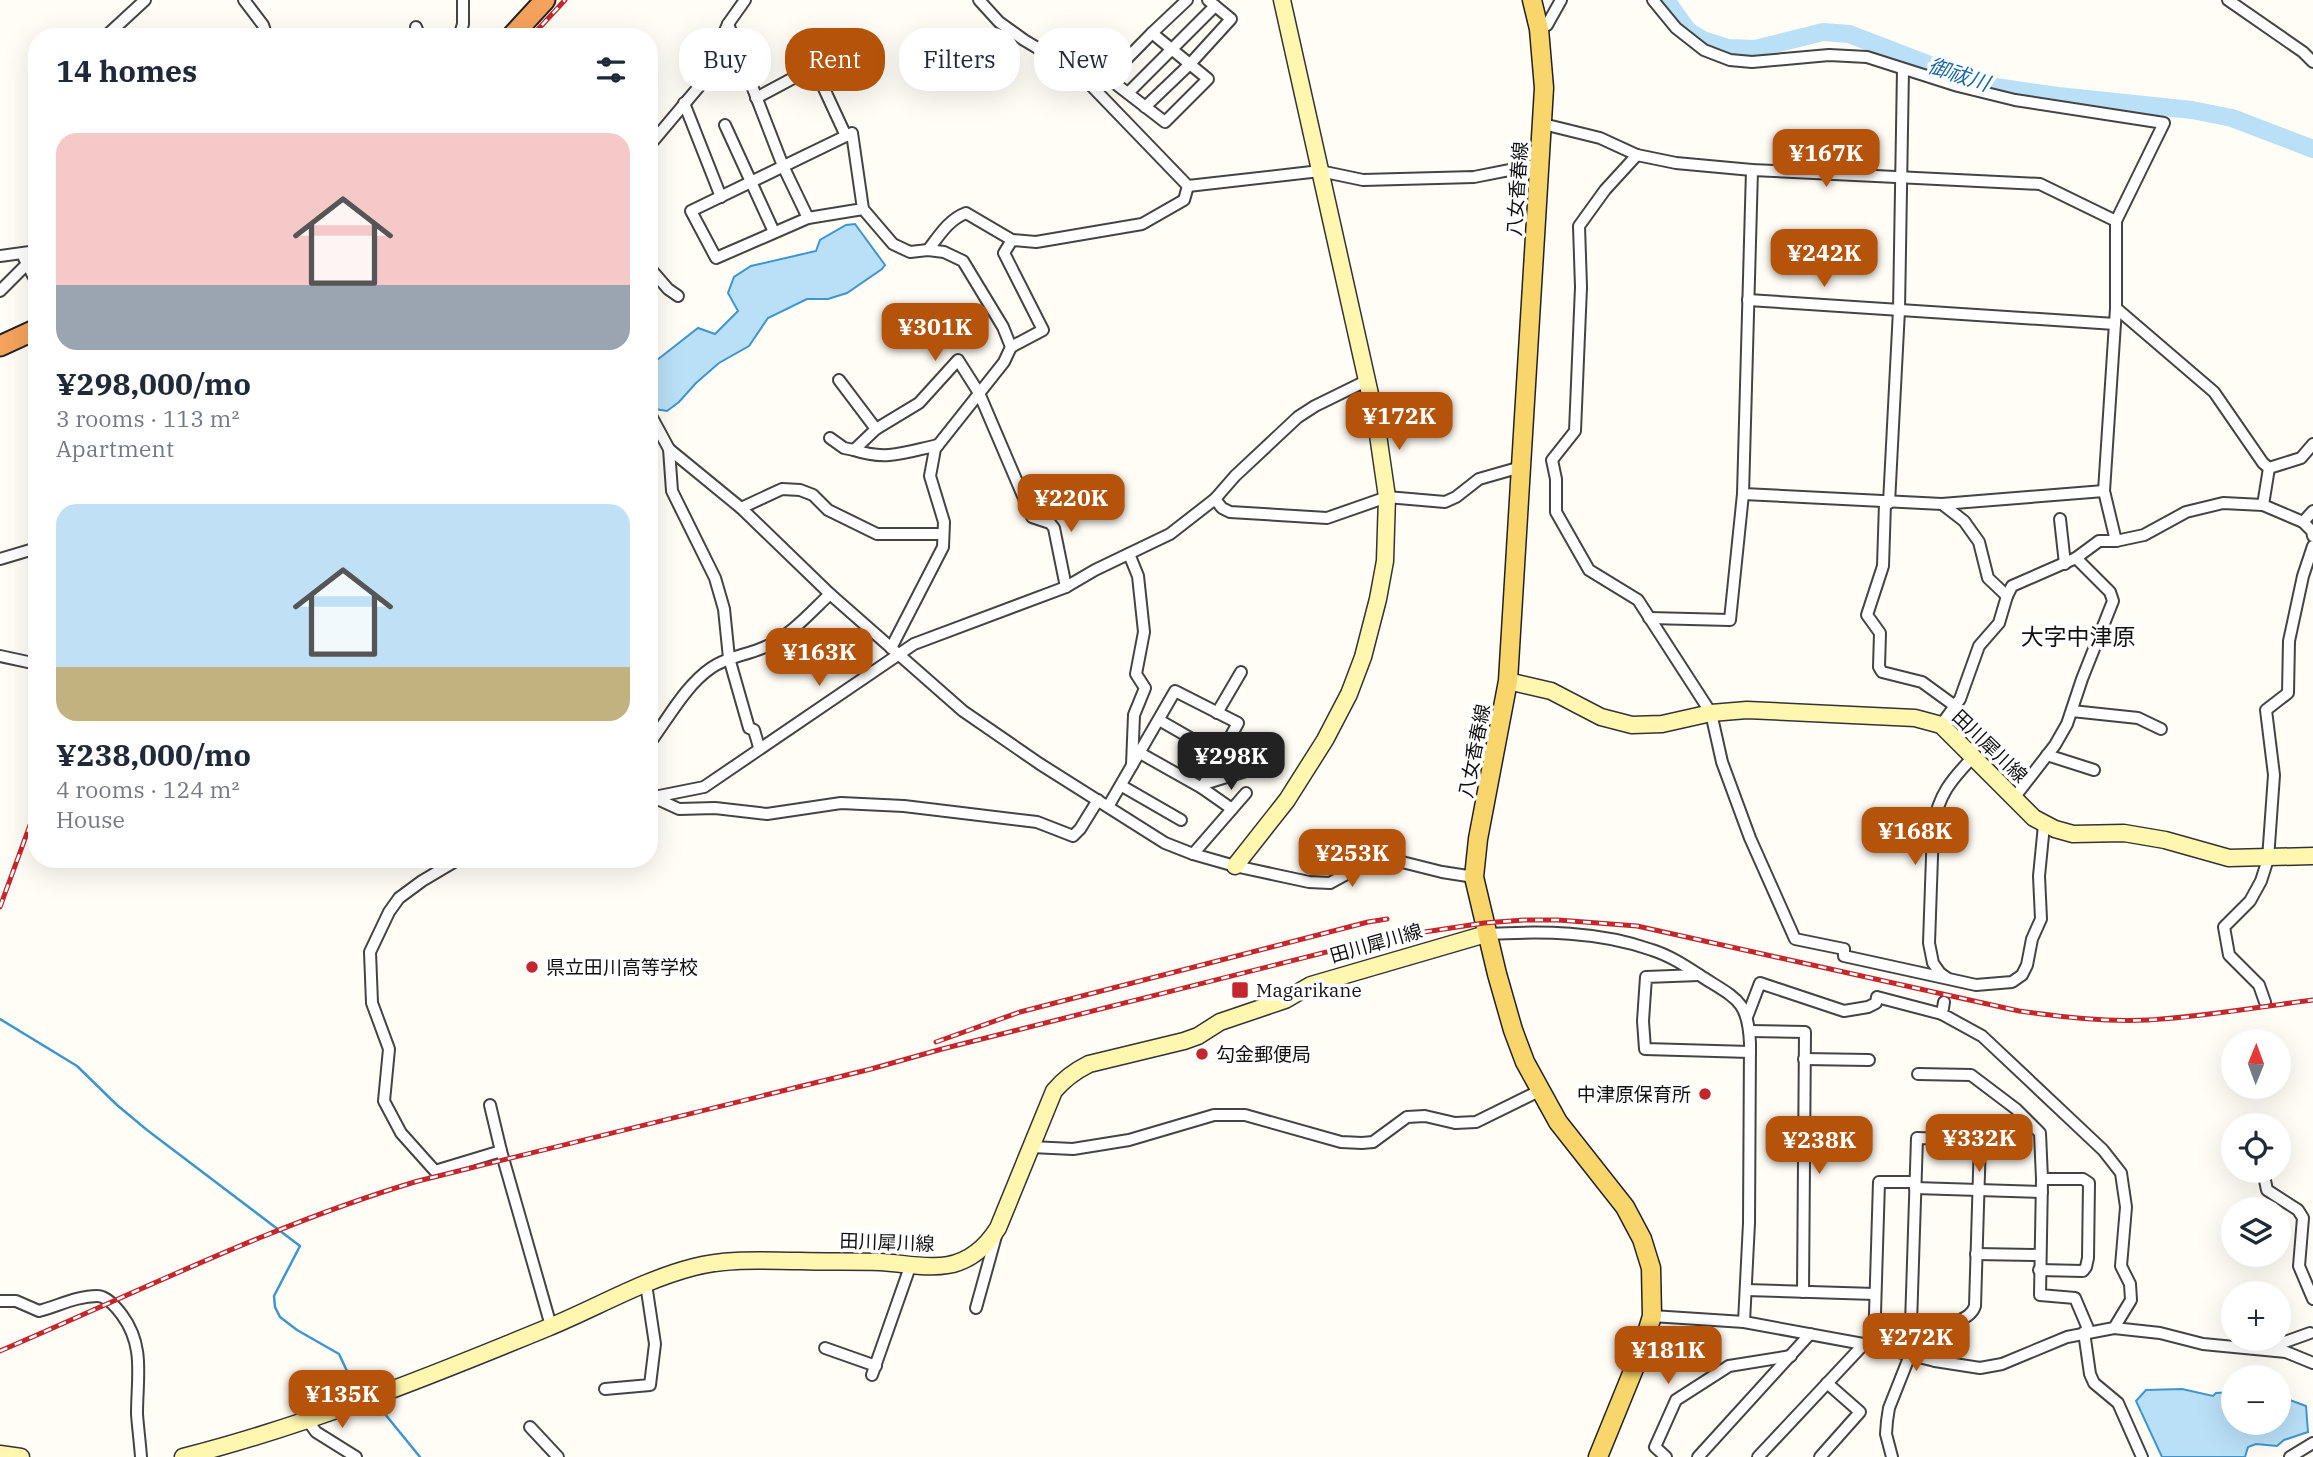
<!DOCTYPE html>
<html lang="en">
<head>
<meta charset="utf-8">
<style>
  body { margin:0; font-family:"IBM Plex Serif","Noto Sans JP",serif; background:#f2f2f3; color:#1f2937; height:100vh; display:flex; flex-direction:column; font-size:26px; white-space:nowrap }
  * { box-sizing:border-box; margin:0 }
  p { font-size:23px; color:#747a83 }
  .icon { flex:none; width:38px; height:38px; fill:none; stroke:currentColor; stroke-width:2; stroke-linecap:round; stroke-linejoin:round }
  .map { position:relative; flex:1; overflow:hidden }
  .drawer { position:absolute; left:28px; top:28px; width:630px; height:840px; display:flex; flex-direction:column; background:#fff; border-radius:28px; box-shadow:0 7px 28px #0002 }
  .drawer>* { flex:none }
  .guide { position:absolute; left:679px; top:28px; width:665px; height:63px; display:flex; gap:14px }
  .needle { width:46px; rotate:1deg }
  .controls { position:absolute; left:2221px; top:1029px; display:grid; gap:14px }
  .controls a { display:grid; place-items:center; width:70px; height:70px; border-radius:50%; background:#fff; box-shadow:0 7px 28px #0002; font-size:35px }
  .price { position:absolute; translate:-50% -60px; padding:0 16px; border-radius:14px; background:#b45309; color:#fff; font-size:23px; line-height:46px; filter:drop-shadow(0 2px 4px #0008) }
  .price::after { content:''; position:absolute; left:50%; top:42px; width:21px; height:16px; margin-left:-10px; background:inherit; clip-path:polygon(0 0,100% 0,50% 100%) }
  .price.on { background:#222; color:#fff }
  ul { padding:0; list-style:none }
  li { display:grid; align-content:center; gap:14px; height:371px; padding:0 28px }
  li span { display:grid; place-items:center; height:217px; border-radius:21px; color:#555 }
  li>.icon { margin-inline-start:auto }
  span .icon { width:126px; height:126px; fill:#fffc; stroke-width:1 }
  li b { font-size:30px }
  h2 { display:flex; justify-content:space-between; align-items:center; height:84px; padding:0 28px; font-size:30px }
  .chip { padding:0 24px; border-radius:28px; background:#fff; box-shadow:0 7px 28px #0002; font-size:24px; line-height:63px }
  .chip.on { background:#b45309; color:#fff }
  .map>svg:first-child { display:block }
  .water { fill:#b9e0f7; stroke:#3f96cf; stroke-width:2 }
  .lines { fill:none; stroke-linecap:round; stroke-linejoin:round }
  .stream { stroke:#3f96cf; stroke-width:2.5 }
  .river { stroke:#b9e0f7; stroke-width:18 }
  .street-tunnel { stroke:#dbdad3; stroke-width:10; stroke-dasharray:10 5; stroke-linecap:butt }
  .street-casing { stroke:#444; stroke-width:14 }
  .secondary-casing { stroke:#333; stroke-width:19 }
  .primary-casing { stroke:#222; stroke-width:21 }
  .highway-casing { stroke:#222; stroke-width:23 }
  .street { stroke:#fff; stroke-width:10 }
  .secondary { stroke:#fff6b0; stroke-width:16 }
  .primary { stroke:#f9d66b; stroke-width:18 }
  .highway { stroke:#f5a25d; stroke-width:19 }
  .rail-casing { stroke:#c4262e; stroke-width:5 }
  .rail { stroke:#fff; stroke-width:2.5; stroke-dasharray:8; stroke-linecap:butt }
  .poi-dot { fill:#c4262e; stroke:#fff; stroke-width:2.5 }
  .labels { text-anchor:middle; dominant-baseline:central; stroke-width:7; stroke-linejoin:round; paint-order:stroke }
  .street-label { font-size:19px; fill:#111; stroke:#fff }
  .poi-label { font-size:19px; fill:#111; stroke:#fff; text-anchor:start }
  .water-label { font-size:21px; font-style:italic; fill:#1768a6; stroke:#fff }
  .quarter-label { font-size:23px; fill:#111; stroke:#fff }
</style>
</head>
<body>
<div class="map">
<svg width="2313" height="1457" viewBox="0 0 2313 1457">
  <rect width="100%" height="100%" fill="#fffdf5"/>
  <g class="water">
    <path d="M855,224L885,265L882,269L847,293L828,299H807L768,318L749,346L719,363L696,383L679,402L667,411L655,409C648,397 649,392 655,380L652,373L657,360L698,328L715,334L738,311L728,293L734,277L751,266L816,251L820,240L846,225Z"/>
    <polygon points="2182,1389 2213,1396 2216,1393 2233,1392 2233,1423 2278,1423 2279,1396 2306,1406 2308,1432 2284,1440 2277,1446 2256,1444 2248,1447 2245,1457 2162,1457 2136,1401 2146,1390"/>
  </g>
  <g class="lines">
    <g class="stream">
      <polyline points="0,1019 77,1066 117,1105 147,1130 300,1246 274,1296 275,1307 280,1317 297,1330 339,1354 347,1371 366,1390"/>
      <polyline points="376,1403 420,1457"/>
    </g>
    <polyline class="river" points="1666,0 1688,31 1703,40 1728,48 1755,49 1823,32 1849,34 1982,85 2058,96 2192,110 2232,118 2313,149"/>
    <polyline class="street-tunnel" points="1944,1002 1947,989"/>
    <defs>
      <g id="street">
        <polyline points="244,0 263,25 267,37"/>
        <polyline points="979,0 999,22 1024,40 1079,73 1188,186 1320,171 1363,180 1474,177 1540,164"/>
        <polyline points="1653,0 1676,28 1704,50 1730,60 1752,62 1829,55 1867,57 1958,86 2015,100 2164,123 2116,221 2116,308 2104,491 2116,541"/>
        <polyline points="2228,0 2303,52 2313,62"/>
        <polyline points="728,24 783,166 808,218"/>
        <polyline points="416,27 420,37"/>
        <polyline points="1539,29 1547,25 1561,0"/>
        <polyline points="1152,33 1187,0"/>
        <polyline points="105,37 145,0"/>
        <polyline points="459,37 463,24 463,0"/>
        <polyline points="1083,75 1098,81 1108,78 1165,122 1208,79 1152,33 1108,78"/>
        <polyline points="1128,93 1215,6"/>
        <polyline points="756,98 814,67 846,136"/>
        <polyline points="684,103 721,197"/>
        <polyline points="1145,107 1190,64 1231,19 1208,0"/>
        <polyline points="1543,124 1600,138 1637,155 1676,163 1752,170 2040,184 2116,221"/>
        <polyline points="725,125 774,232"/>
        <polyline points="649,146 702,83 728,24 745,0"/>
        <polyline points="1637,155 1605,190 1579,226 1581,287 1575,431 1552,460 1556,479 1556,512 1589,570 1638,600 1711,713 1722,762 1750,838 1795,939 1844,949 1844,956 1976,985 2012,982 2022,975 2027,965 2032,939 2041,919 2039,876 2044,825"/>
        <polyline points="863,209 808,218 716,258 691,211 852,133 863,209 893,244 910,252 928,250 944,252 963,261 1003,327 1011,347 1004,362 935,449 930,476 944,522 943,547 891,648"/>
        <path d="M928,250C939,236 948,220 966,213L1012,240L1036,242L1142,224L1184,200L1188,186"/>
        <polyline points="0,256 37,251"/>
        <polyline points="24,258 37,283"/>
        <polyline points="649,267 668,289 678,296"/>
        <polyline points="0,291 27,264"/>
        <polyline points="1748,300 2115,324"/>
        <polyline points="2116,308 2214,392 2263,463 2269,468"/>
        <polyline points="1011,347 1043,330 1004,253 1012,240"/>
        <polyline points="839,380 876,429"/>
        <polyline points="649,412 669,449 672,491 715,578 724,609 729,658 749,728 754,730 759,747"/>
        <polyline points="830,438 844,448 854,450 876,429 919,403 958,360 979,393 1032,517 1050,523 1054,528 1066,587"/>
        <polyline points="669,449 741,508 830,594 963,711 1040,764 1165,843 1193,854 1235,866 1309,882 1330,883 1363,865 1375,860 1390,859 1442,872 1474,877"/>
        <path d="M854,450C887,461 906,452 938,445"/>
        <polyline points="2269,468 2301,458 2313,444"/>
        <polyline points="1743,494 1942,504 2104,491"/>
        <polyline points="1215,499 1222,508 1230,512 1327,518 1387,497 1445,502 1456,497 1479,479 1521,467"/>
        <polyline points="1885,503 1883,566 1867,615 1880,633 1879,667 1882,672 1922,682 1955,706"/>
        <polyline points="1889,503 1899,310 1903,69"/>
        <polyline points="1942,504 1964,521 1979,542 1988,578 2007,596"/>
        <polyline points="2263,505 2269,468"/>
        <polyline points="741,508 782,489 800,490 813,495 828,510 877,534 943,534"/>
        <polyline points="2060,519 2065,564"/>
        <polyline points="2303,522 2313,511"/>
        <polyline points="1129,554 1138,576 1144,632 1136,674 1145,688 1134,715 1132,765"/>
        <polyline points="0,559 37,548"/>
        <polyline points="1649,618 1730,620 1743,494 1752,170"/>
        <polyline points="0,656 37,664"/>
        <polyline points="2072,711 2138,718 2161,729"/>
        <polyline points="1217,713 1241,672"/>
        <polyline points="1159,720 1220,755"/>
        <polyline points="1941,725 1960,699 1979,646 1999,623 2007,596 2012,586 2076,558 2099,541 2116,541 2144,535 2186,512 2223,503 2263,505 2303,522 2312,531 2313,536"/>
        <path d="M649,744C668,719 685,686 711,668C728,656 749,655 767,646C791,635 811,612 830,594"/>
        <polyline points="2047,755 2094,770"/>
        <polyline points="1204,784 1249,770"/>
        <polyline points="1122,786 1181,820"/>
        <polyline points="1202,788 1232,809"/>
        <polyline points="649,798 704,787 914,644 1066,587 1095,570 1170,534 1215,499 1235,476 1298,417 1315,406 1368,380"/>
        <polyline points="655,798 679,809 715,808 767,814 841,803 904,806 1037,822 1073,836 1080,829 1098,800"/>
        <polyline points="2014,798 2055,745 2067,724 2082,679 2113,601 2110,592 2076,558"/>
        <polyline points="1109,805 1175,691 1238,723 1202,788 1140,753"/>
        <polyline points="1193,854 1246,793"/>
        <polyline points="459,859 422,881 399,898 389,912 370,952 372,1003 389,1049 384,1101 401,1133 435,1171 501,1151"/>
        <path d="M1486,934C1541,931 1599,931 1652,950C1671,956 1687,967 1704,978C1737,999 1748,1001 1750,1043L1749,1223L1744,1322"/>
        <polyline points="1699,975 1646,977 1643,1021 1645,1049 1750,1052"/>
        <path d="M1947,978L1940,973L1933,963L1929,943L1933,828C1938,795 1951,780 1974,756"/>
        <polyline points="2265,1002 2259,985 2229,955 2224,927 2250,901 2261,881 2268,859 2274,775 2266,710 2288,693 2289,641 2303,576 2313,546"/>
        <polyline points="1747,1017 1760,983 1844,1011 1868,1007 1876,1003 1877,997 1942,1014"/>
        <polyline points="1749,1031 1805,1032 1803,1292"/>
        <polyline points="1804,1059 1869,1060"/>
        <polyline points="1918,1074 1971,1075 2016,1109 2040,1133 2042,1179 2040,1295 2075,1298 2089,1331"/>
        <polyline points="490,1105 501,1151 551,1326"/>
        <polyline points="1031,1147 1073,1149 1129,1140 1214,1115 1245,1115 1341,1142 1362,1143 1373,1142 1407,1117 1425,1116 1455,1123 1476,1122 1539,1091"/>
        <polyline points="2263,1171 2267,1190 2298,1210 2303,1218 2299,1266 2313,1299"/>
        <polyline points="1915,1188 2042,1192"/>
        <polyline points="1976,1254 2040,1255"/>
        <polyline points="2039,1270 2083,1271 2086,1267 2088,1258 2089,1183 2083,1179 2042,1179"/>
        <polyline points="1746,1290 1875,1294"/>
        <path d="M0,1301H16L39,1311C58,1306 77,1296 97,1296C107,1296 116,1307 122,1315C145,1346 137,1377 137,1414C138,1428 140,1443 141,1457"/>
        <polyline points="976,1308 996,1236"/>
        <polyline points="1652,1316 1744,1322 1874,1346 1935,1361 1980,1368 2002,1364 2067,1337 2114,1328 2131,1300 2130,1284 2121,1266 2126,1207 2121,1173 2103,1150 1982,1036 1942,1014 1944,1002"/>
        <polyline points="2114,1328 2160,1333 2203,1344 2286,1352 2313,1363"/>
        <polyline points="2084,1332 2090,1374 2094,1383 2118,1403 2142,1457"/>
        <polyline points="1874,1346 1879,1182 1915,1182"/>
        <polyline points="825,1348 876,1366"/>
        <polyline points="2276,1351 2282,1343 2310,1333"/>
        <polyline points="872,1375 911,1264"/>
        <polyline points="605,1389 650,1385 655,1344 646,1284"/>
        <polyline points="308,1421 316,1432 356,1457"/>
        <polyline points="530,1427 558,1457"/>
        <polyline points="1666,1457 1655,1447 1676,1400 1729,1366 1791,1356"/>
        <polyline points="1698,1457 1810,1334"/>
        <polyline points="1758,1457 1864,1344"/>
        <polyline points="1820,1457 1860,1412 1827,1383"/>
        <path d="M1892,1457L1886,1434L1887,1421L1889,1408L1910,1355L1917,1138L1980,1140L1975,1306C1970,1321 1952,1319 1944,1332C1939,1340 1937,1352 1935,1361"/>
        <polyline points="2290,1457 2313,1443"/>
      </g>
      <g id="secondary">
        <polyline points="1508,681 1551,691 1601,717 1632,725 1662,724 1711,713 1747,710 1915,718 1941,725 2034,818 2055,829 2073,834 2124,833 2165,840 2229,858 2313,856"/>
        <polyline points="1235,866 1287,800 1325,740 1349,694 1363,657 1378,599 1385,561 1387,497 1376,421 1282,0"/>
        <polyline points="0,1454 21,1457"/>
        <path d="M183,1457C308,1425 428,1377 547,1328C596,1308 643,1280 694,1267C728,1258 766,1261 800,1261C827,1262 853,1261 880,1262C902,1263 926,1269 948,1265C971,1261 986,1247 998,1228L1054,1091C1064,1079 1075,1071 1089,1064L1184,1041L1198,1036L1220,1022L1285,1000L1311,985L1486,934"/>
      </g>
      <polyline id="primary" points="1532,0 1539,29 1544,88 1508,681 1478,839 1474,877 1497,974 1513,1030 1525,1062 1558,1122 1625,1207 1642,1239 1651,1268 1652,1316 1642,1349 1598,1457"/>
      <g id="highway">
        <polyline points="511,37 545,0"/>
        <polyline points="0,346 37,329"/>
      </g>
    </defs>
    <use href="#street" class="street-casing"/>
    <use href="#secondary" class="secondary-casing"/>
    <use href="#primary" class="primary-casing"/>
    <use href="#highway" class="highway-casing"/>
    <use href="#street" class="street"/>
    <use href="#secondary" class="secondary"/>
    <use href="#primary" class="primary"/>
    <use href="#highway" class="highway"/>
    <defs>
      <g id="rail">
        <polyline points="531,37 565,0"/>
        <polyline points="0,907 37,806"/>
        <polyline points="936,1042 1020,1012 1368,922 1387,919"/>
        <path d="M0,1351C138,1292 274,1224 418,1181L871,1069L942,1049L1378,939L1484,923L1524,920H1558L1637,926L2019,1011C2062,1017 2105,1022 2148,1020C2203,1017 2258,1007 2313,1000"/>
      </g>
    </defs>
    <use href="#rail" class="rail-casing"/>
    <use href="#rail" class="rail"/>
  </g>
  <g class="poi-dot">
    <circle cx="532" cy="967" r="7"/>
    <rect x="1231" y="981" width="18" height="18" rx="3.5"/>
    <circle cx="1202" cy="1054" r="7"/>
    <circle cx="1705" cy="1094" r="7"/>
  </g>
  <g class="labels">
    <g class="street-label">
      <text transform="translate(1517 189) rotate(-86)">八女香春線</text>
      <text transform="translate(1990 746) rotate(44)">田川犀川線</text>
      <text transform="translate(1474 751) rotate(-79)">八女香春線</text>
      <text transform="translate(1376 943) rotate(-16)">田川犀川線</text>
      <text transform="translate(887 1242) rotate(2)">田川犀川線</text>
    </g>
    <g class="poi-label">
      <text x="546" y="967">県立田川高等学校</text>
      <text x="1256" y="990">Magarikane</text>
      <text x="1216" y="1054">勾金郵便局</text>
      <text x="1691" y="1094" text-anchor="end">中津原保育所</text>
    </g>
    <g class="water-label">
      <text transform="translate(1959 74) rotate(18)">御祓川</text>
    </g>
    <g class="quarter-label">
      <text x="2078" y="636">大字中津原</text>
    </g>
  </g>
</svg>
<div class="controls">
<a><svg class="needle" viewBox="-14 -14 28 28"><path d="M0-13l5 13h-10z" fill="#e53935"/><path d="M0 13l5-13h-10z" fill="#747a83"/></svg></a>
<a><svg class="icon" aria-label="locate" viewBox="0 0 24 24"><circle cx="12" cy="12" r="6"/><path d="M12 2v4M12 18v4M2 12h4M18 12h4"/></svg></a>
<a><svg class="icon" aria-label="layers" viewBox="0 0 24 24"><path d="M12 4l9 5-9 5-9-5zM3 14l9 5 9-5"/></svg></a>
<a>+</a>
<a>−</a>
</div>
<b class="price" style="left:1826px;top:189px">¥167K</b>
<b class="price" style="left:1824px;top:289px">¥242K</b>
<b class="price" style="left:935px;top:363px">¥301K</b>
<b class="price" style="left:1399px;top:452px">¥172K</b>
<b class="price" style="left:1071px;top:534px">¥220K</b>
<b class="price" style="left:819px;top:688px">¥163K</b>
<b class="price on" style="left:1231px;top:792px">¥298K</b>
<b class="price" style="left:1915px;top:867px">¥168K</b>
<b class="price" style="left:1352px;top:889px">¥253K</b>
<b class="price" style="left:1979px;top:1174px">¥332K</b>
<b class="price" style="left:1819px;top:1176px">¥238K</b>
<b class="price" style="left:1916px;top:1373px">¥272K</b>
<b class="price" style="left:1668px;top:1386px">¥181K</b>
<b class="price" style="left:342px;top:1430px">¥135K</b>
<div class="guide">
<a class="chip">Buy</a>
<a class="chip on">Rent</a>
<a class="chip">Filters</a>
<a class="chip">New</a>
</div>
<section class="drawer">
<h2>14 homes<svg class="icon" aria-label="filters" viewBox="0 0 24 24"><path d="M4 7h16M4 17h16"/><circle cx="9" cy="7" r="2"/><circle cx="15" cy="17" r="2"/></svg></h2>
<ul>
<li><span style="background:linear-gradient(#f6c9c9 70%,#9aa5b1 0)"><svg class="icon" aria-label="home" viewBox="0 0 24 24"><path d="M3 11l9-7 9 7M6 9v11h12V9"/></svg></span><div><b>¥298,000/mo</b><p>3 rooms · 113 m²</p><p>Apartment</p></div></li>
<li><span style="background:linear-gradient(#bfe0f5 75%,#c2b280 0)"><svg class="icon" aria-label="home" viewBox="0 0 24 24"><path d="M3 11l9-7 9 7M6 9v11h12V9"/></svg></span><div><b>¥238,000/mo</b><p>4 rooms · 124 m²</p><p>House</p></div></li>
</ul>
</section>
</div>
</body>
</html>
